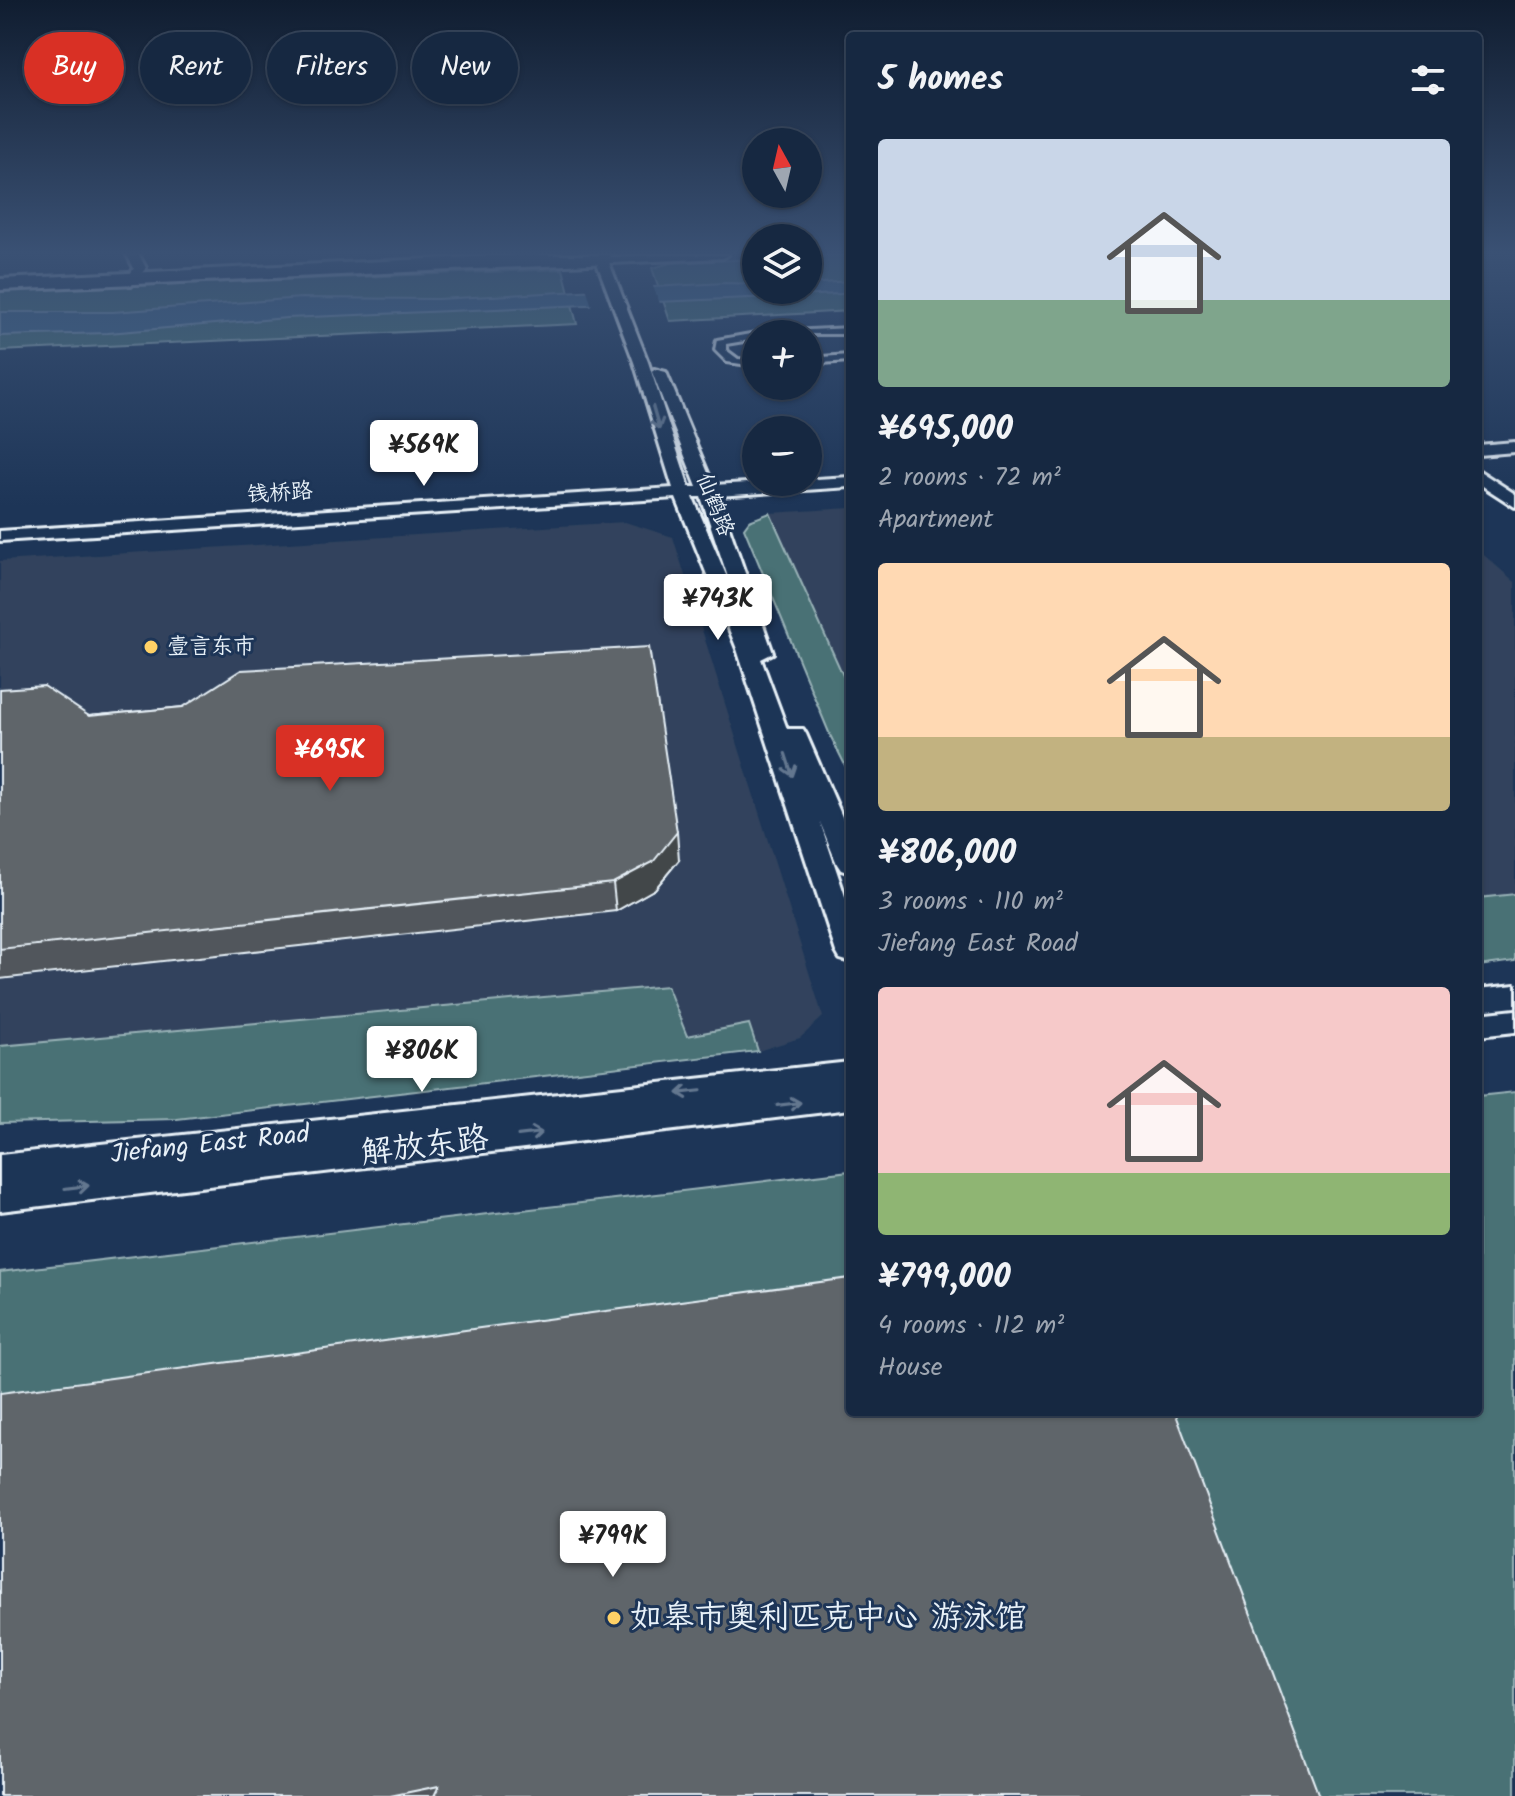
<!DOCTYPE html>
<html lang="en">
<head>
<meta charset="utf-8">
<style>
  body { margin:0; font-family:Kalam,"LXGW WenKai TC",sans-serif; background:#23344c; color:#f1f3f6; height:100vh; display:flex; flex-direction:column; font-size:30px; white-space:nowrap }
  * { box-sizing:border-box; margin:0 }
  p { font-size:26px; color:#9ea6b1 }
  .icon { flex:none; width:44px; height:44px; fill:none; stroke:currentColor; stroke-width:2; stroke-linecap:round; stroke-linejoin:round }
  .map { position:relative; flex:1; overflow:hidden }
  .panel { position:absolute; left:846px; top:32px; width:636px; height:1384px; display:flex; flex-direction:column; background:#162841; border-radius:8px; box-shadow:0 2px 6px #0004,0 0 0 2px #35445a }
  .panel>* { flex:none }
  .guide { position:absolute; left:24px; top:32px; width:702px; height:72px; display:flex; gap:16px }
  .needle { width:52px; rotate:352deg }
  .tools { position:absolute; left:742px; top:128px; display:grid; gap:16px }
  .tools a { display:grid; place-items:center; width:80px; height:80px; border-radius:50%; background:#162841; box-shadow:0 2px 6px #0004,0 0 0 2px #35445a; font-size:40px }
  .price { position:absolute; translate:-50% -68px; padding:0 18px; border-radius:8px; background:#fff; color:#222; font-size:26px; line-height:52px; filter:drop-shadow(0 2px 4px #0008) }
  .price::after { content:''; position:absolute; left:50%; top:48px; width:24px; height:18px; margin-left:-12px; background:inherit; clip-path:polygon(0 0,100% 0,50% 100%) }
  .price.active { background:#d93025; color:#fff }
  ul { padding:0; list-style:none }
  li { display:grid; align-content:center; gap:16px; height:424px; padding:0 32px }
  li span { display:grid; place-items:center; height:248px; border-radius:8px; color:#555 }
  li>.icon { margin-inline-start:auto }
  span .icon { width:144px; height:144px; fill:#fffc; stroke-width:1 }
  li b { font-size:34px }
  h2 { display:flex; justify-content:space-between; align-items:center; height:96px; padding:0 32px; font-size:34px }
  .pill { padding:0 28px; border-radius:36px; background:#162841; box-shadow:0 2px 6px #0004,0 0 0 2px #35445a; font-size:28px; line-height:72px }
  .pill.active { background:#d93025; color:#fff }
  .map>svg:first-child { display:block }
  .built { fill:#30435d }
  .green { fill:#497175; stroke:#98b1b6; stroke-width:2 }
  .water { fill:#416688; stroke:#849eb5; stroke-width:2 }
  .pier { fill:#1d3557 }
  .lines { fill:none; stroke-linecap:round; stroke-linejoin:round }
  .minor-casing { stroke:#e8f1f8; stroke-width:6 }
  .tertiary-casing { stroke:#e8f1f8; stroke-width:6 }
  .secondary-casing { stroke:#e8f1f8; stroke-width:6 }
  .minor { fill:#1d3557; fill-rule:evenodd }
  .tertiary { fill:#1d3557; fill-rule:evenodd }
  .secondary { fill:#1d3557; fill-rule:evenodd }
  .wall { fill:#51575b; stroke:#e8f1f8; stroke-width:2 }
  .shaded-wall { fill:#42474a; stroke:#e8f1f8; stroke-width:2 }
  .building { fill:#5e656a; stroke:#e8f1f8; stroke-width:2 }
  .oneway { stroke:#64778f }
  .poi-dot { fill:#ffd166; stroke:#1d3557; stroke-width:3 }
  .labels { text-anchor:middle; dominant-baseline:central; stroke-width:6; stroke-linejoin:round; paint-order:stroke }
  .far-street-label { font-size:22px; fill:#e8f1f8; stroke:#1d3557 }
  .far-poi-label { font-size:22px; fill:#e8f1f8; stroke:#1d3557; text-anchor:start }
  .street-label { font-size:26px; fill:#e8f1f8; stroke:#1d3557 }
  .near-street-label { font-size:32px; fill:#e8f1f8; stroke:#1d3557 }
  .near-poi-label { font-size:32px; fill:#e8f1f8; stroke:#1d3557; text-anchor:start }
</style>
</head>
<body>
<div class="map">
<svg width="1515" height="1796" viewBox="0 0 1515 1796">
  <rect width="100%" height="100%" fill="#1d3557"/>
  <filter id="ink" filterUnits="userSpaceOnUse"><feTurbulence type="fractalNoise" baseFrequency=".0125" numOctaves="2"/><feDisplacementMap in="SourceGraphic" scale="16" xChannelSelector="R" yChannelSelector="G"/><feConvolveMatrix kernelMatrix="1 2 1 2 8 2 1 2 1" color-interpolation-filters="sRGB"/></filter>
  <g filter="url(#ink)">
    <g class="built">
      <polygon points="850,508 850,691 770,513"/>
      <polygon points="625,522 673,537 823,1017 800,1038 758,1051 749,1024 687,1036 667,986 0,1046 0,561"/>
      <polygon points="1478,550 1515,582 1515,894 1478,898"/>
    </g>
    <g class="green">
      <polygon points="850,255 850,311 670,321 652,268 671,263 756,259 756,290 808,290 808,256"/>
      <polygon points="563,269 577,324 0,351 0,291"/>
      <polygon points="770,513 850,691 850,775 830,735 744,528 749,521"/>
      <polygon points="1515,894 1515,961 1478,966 1478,898"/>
      <polygon points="667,986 687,1036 749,1024 758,1051 177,1119 0,1123 0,1046"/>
      <polygon points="1515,1092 1515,1796 0,1796 0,1272 850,1171 850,1412 1478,1412 1478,1096"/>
    </g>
    <polygon class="water" points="850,281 850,293 841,294 287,318 108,333 0,336 0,312 113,312 301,298 437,299 725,283 756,284 756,290 808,290 808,284"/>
    <polygon class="pier" points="652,284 661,306 593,310 586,287"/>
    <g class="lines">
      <defs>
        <g id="minor">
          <polygon points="658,255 728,255 723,258 0,290 0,284"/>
          <polygon points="850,328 850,334 785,334 790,331"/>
          <polygon points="756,333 760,334 756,334 756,339 726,344 726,350 738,359 756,360 756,366 727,362 715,350 717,340"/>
          <polygon points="849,355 849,361 808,364 808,358"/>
        </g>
        <g id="tertiary">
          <polygon points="127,255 139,255 146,268 131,286 125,282 134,268"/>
          <path d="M594,255H606L648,362L689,487H697L652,372L654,369L666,372L713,485L850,477V487L718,496L773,653L761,659L787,729H803L806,734L850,835V873L841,870L837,864L820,822L850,911V962L840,959L836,952L737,649L676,498L0,541V531L673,488L634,362ZM693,497H701L732,589L694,500Z"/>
          <polygon points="1515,442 1515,452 1478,455 1478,445"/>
          <polygon points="1478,470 1515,494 1515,507 1478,483"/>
          <polygon points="1515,985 1515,1007 1478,1011 1478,989"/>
          <polygon points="1515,1010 1515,1032 1478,1036 1478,1014"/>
          <polygon points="850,1062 850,1109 0,1211 0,1183 241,1155 0,1183 0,1155"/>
        </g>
        <polygon id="secondary" points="513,255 613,255 606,259 0,287 0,279"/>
      </defs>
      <use href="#minor" class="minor-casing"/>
      <use href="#tertiary" class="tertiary-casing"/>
      <use href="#secondary" class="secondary-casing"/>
      <use href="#minor" class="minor"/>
      <use href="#tertiary" class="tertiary"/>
      <use href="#secondary" class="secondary"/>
    </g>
    <g class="wall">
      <polygon points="0,689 89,716 183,707 679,860 655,889 616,911 0,979"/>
      <polygon points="0,1393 1319,1796 0,1796"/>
    </g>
    <polygon class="shaded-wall" points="677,832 679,860 655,889 616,911 613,883"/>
    <g class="building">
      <polygon points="649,647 677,832 653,862 613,883 0,949 0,689 44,686 89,716 183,707 241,670"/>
      <polygon points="850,1278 850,1412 1175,1412 1319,1796 434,1796 439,1786 390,1796 0,1796 0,1393"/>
    </g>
    <defs><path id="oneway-shaft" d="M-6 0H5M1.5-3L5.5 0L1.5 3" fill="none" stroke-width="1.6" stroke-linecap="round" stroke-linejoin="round" transform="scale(2)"/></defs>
    <g class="oneway">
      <use href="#oneway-shaft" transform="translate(656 418) rotate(74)"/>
      <use href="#oneway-shaft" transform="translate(789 765) rotate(72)"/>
      <use href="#oneway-shaft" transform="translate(689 1092) rotate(174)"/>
      <use href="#oneway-shaft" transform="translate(789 1104) rotate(-7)"/>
      <use href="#oneway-shaft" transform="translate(530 1134) rotate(-7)"/>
      <use href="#oneway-shaft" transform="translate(77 1187) rotate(-7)"/>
    </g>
  </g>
  <linearGradient id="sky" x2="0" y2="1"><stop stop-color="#101d30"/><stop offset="0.5" stop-color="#3a5174"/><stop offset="1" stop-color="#3a5174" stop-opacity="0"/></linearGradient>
  <rect width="1515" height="506" fill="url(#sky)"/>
  <g class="poi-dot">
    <circle cx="151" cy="647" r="8"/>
    <circle cx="614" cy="1618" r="8"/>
  </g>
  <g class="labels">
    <g class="far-street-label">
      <text transform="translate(280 494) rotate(-4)">钱桥路</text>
      <text transform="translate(714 505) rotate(68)">仙鹤路</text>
    </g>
    <g class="far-poi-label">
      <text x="167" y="647">壹言东市</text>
    </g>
    <g class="street-label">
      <text transform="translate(210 1145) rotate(-6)">Jiefang East Road</text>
    </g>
    <g class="near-street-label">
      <text transform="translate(425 1147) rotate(-7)">解放东路</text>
    </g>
    <g class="near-poi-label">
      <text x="630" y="1618">如皋市奥利匹克中心 游泳馆</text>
    </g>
  </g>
</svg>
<div class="tools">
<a><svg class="needle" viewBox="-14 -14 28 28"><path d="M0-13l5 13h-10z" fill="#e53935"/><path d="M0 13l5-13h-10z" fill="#9ea6b1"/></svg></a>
<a><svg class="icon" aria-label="layers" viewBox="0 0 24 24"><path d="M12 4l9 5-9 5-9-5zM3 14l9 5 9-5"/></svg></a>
<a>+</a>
<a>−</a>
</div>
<b class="price" style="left:424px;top:488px">¥569K</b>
<b class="price" style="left:718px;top:642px">¥743K</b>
<b class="price active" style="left:330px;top:793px">¥695K</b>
<b class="price" style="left:422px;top:1094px">¥806K</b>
<b class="price" style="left:613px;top:1579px">¥799K</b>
<div class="guide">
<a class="pill active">Buy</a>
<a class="pill">Rent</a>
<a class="pill">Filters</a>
<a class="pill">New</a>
</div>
<section class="panel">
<h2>5 homes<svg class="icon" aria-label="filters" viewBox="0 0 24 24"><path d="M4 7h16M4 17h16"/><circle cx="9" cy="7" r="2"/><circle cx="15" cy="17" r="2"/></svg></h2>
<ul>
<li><span style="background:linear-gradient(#c9d6e8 65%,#7fa58c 0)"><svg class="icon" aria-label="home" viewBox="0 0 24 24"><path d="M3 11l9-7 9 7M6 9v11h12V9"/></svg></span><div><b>¥695,000</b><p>2 rooms · 72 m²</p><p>Apartment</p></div></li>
<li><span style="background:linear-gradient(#ffd9b3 70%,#c2b280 0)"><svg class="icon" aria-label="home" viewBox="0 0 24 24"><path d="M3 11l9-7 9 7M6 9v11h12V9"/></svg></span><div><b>¥806,000</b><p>3 rooms · 110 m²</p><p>Jiefang East Road</p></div></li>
<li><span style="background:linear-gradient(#f6c9c9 75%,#8fb573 0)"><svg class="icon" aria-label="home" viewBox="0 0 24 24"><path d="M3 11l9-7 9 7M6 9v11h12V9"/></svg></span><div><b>¥799,000</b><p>4 rooms · 112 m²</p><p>House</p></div></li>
</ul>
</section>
</div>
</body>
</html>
